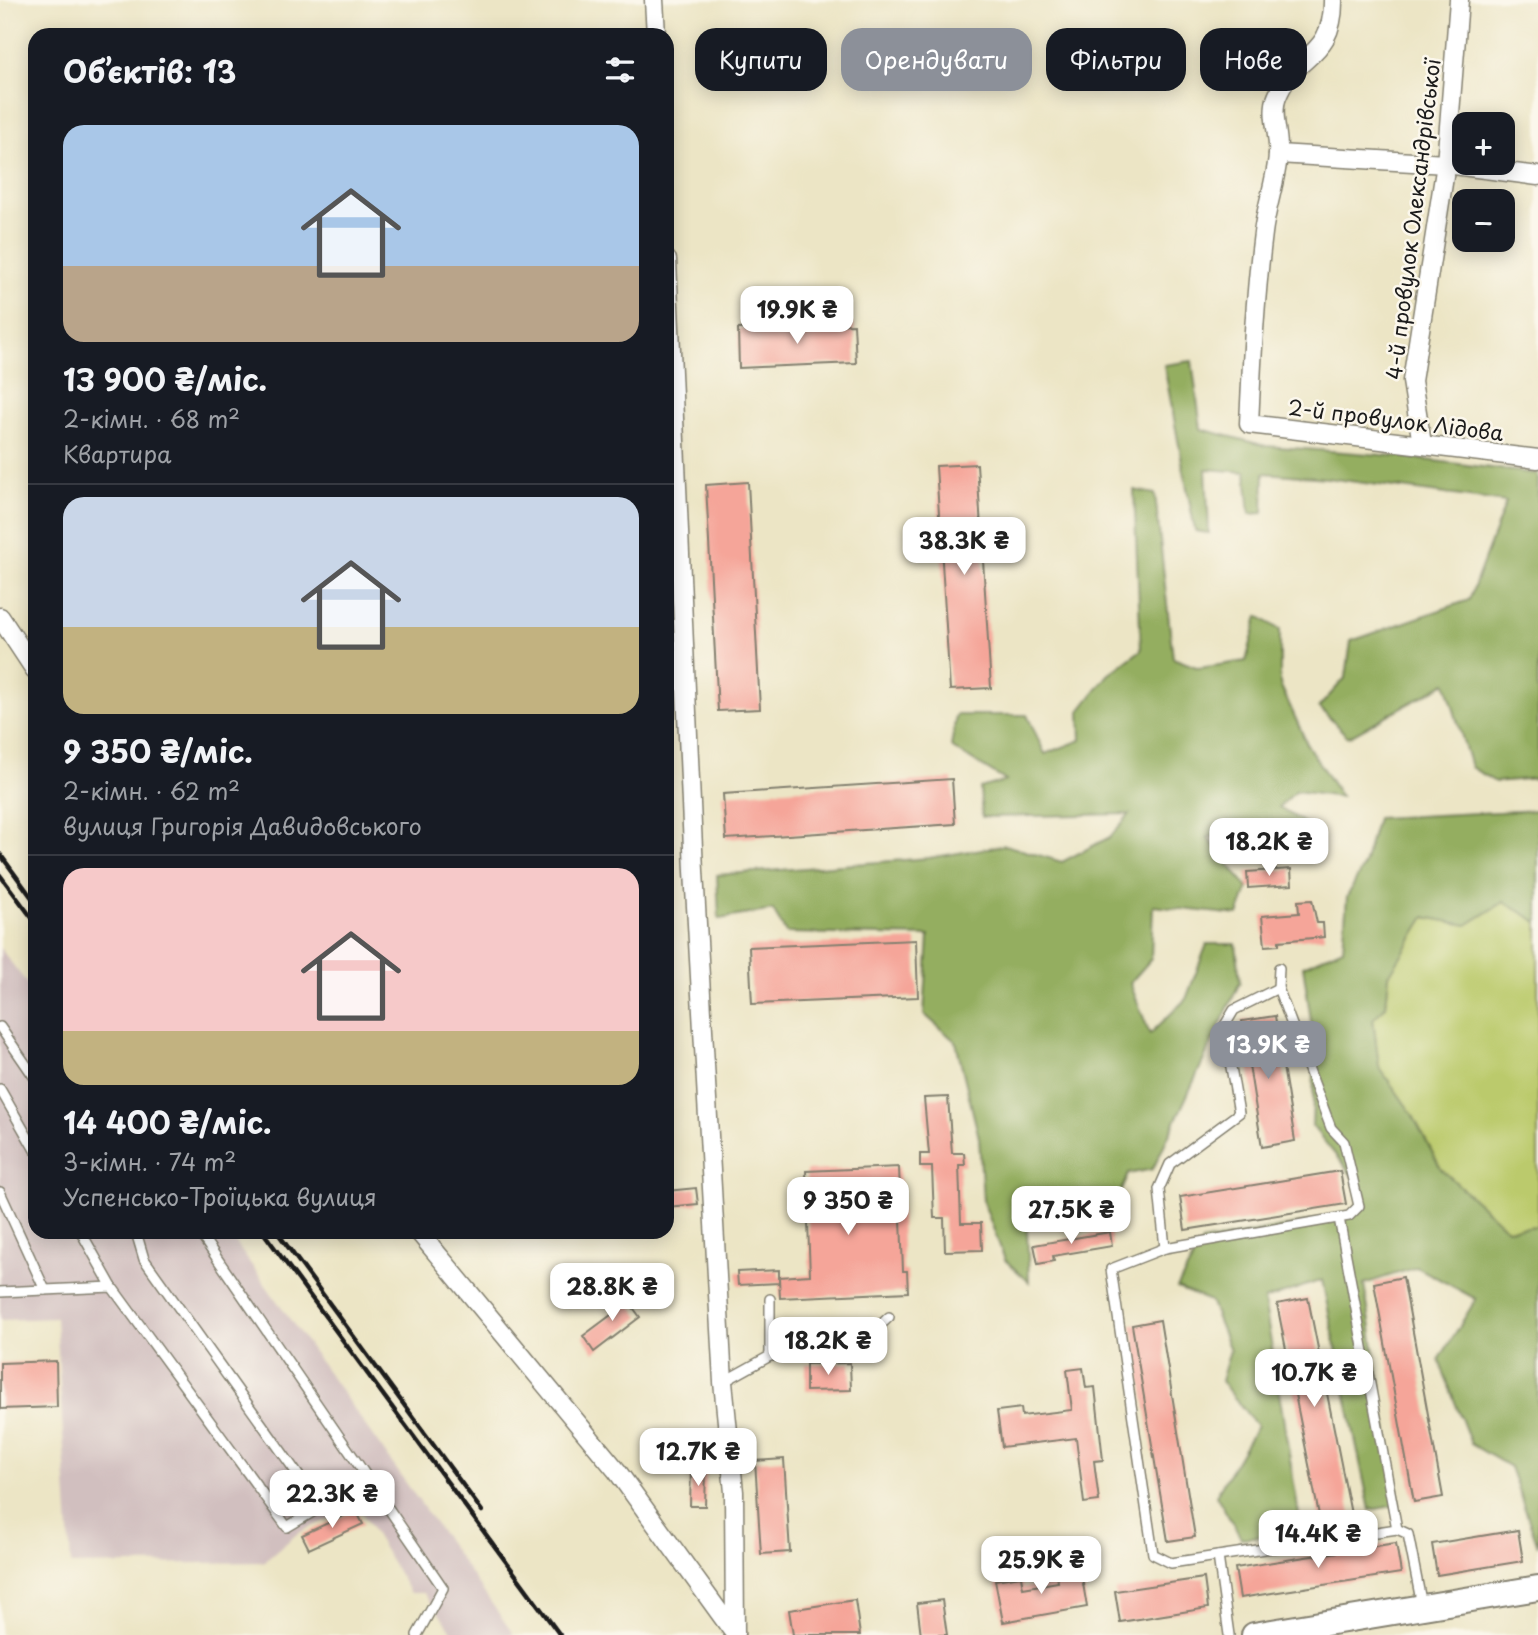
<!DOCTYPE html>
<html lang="uk">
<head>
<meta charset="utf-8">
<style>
  body { margin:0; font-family:"Playpen Sans",sans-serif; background:#242831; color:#f1f3f6; height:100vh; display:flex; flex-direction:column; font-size:26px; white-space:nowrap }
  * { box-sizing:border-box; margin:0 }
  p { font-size:23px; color:#9ea1a6 }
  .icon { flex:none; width:38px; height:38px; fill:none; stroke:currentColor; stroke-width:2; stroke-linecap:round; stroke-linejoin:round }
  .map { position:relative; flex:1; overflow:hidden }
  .details { position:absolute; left:28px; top:28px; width:646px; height:1211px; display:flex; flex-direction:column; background:#171b24; border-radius:21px; box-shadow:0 4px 18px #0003 }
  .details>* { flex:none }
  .top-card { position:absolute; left:695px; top:28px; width:665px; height:63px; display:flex; gap:14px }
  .controls { position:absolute; left:1452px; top:112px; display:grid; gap:14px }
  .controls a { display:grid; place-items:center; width:63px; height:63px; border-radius:14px; background:#171b24; box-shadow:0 4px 18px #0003; font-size:35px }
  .price { position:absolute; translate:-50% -60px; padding:0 16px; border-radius:14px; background:#fff; color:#222; font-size:23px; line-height:46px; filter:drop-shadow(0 2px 4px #0008) }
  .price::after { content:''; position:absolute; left:50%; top:42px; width:21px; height:16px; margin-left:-10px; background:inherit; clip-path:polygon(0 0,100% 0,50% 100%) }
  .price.current { background:#8c9099; color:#fff }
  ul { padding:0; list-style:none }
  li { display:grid; align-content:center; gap:14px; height:371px; padding:0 35px }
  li+li { border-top:2px solid #363941 }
  li span { display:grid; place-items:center; height:217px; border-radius:21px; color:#555 }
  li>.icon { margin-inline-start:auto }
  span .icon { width:126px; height:126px; fill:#fffc; stroke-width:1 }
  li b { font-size:30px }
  h2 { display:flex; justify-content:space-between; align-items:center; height:84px; padding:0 35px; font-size:30px }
  .chip { padding:0 24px; border-radius:21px; background:#171b24; box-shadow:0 4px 18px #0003; font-size:24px; line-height:63px }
  .chip.current { background:#8c9099; color:#fff }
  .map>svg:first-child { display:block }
  .industrial { fill:#d1bfbf }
  .green { fill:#bbca6c; stroke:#6c7344; stroke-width:2 }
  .forest { fill:#94ae60; stroke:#58653e; stroke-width:2 }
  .building { fill:#f5a599 }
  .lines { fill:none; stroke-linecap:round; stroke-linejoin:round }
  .service-casing { stroke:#848070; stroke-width:12 }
  .minor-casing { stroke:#848070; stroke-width:21 }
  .secondary-casing { stroke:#848070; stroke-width:28 }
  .service { stroke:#fff; stroke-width:9 }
  .minor { stroke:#fff; stroke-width:18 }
  .secondary { stroke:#fff; stroke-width:24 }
  .rail { stroke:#1c1c1c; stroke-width:4.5 }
  .labels { text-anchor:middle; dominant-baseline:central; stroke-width:5; stroke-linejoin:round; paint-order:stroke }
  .street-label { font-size:21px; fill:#1c1c1c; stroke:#fbf7ec }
</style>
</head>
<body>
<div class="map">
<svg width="1538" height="1635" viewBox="0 0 1538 1635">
  <rect width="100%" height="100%" fill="#fbf7ec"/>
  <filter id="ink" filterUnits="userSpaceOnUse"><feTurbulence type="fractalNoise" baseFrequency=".0143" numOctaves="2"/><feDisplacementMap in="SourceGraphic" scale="14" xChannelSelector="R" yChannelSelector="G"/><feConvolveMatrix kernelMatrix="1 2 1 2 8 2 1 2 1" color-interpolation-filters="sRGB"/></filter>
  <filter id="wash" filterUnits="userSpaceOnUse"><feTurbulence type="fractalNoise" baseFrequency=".00686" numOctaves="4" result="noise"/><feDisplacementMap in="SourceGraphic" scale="28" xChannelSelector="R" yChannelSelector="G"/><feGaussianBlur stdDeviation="1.57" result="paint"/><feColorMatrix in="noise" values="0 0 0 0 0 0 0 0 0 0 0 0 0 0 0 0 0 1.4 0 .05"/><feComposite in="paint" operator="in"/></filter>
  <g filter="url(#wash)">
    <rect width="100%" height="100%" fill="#ece5c5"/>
    <polygon class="industrial" points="0,948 35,994 35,1232 228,1232 514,1635 455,1635 424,1593 410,1593 358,1506 298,1533 264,1562 71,1565 56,1318 0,1320"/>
    <polygon class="green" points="1504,902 1538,922 1538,1226 1507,1229 1441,1169 1412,1114 1379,1067 1373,1018 1386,1006 1389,975 1425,917 1467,925"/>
    <g class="forest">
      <polygon points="1192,361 1201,429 1266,446 1395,456 1538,474 1538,778 1495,782 1471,767 1446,683 1348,737 1319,707 1346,677 1351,641 1469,600 1506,502 1327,478 1264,473 1263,513 1250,514 1246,472 1206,469 1209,533 1195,531 1164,365"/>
      <polygon points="1134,490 1155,494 1173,658 1199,668 1246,661 1258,616 1280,630 1280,684 1308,746 1341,797 1296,791 1279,807 1316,830 1207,837 1248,888 1238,915 1153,906 1151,959 1130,983 1150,1034 1186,999 1207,944 1236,944 1240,982 1153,1169 1128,1174 1114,1207 1026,1205 1029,1282 1005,1260 983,1201 979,1138 956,1042 924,1014 929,936 786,933 773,910 719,919 717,875 929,858 1005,845 1062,862 1110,837 1130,814 982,817 980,788 1006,781 951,747 956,715 1027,715 1045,754 1081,740 1080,711 1108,675 1141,650"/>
      <polygon points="1538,810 1538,922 1504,902 1467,925 1425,917 1389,975 1386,1006 1373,1019 1379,1067 1412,1114 1441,1169 1507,1229 1538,1226 1538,1546 1510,1467 1471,1444 1439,1360 1476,1299 1417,1267 1364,1284 1399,1505 1370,1510 1322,1280 1264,1300 1302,1533 1241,1538 1216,1495 1257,1426 1221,1381 1230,1350 1210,1301 1177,1288 1202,1242 1355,1213 1363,1189 1312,1126 1315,1048 1303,966 1343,948 1347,897 1364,865 1377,818"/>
    </g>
    <g id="blocks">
      <g class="building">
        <polygon points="854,324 856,363 739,368 738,329"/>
        <polygon points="977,464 991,688 950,690 936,466"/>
        <polygon points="748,482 760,709 718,711 706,485"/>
        <polygon points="952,779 955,824 726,839 723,794"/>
        <polygon points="1291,869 1292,885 1248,888 1247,872"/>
        <polygon points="1312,900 1317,923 1323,923 1324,937 1279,941 1279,945 1265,946 1262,916 1299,913 1298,901"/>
        <polygon points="916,940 918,997 752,1004 749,947"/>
        <polygon points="1275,1016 1295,1141 1262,1147 1242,1021"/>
        <polygon points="948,1097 952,1153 964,1153 965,1165 959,1165 961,1223 981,1223 982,1250 945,1251 944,1218 934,1218 932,1167 920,1167 920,1154 929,1154 924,1098"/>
        <polygon points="899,1167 903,1271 907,1271 908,1292 780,1298 779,1278 779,1283 738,1285 737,1272 779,1270 779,1277 810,1275 806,1171"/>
        <polygon points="1340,1171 1346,1204 1185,1230 1180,1197"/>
        <polygon points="696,1188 698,1204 667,1207 667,1191"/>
        <polygon points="1110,1232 1112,1246 1053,1256 1054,1261 1038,1264 1034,1245"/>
        <polygon points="1403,1277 1443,1497 1414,1502 1374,1283"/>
        <polygon points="620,1290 640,1317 594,1352 583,1336 619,1309 610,1297"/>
        <polygon points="1308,1298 1351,1514 1320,1520 1277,1304"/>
        <polygon points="1160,1320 1195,1537 1168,1541 1132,1325"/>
        <polygon points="56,1361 57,1407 0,1409 0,1363"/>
        <polygon points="850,1363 851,1390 806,1391 806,1364"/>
        <polygon points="1083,1368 1086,1388 1095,1387 1103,1460 1094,1461 1099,1501 1084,1503 1076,1438 1002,1447 997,1411 1021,1408 1022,1416 1072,1410 1067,1370"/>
        <polygon points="784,1459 790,1552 761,1554 755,1461"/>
        <polygon points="691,1469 706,1469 705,1506 690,1506"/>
        <polygon points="356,1510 363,1524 309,1549 302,1535"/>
        <polygon points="1518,1530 1523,1561 1437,1575 1432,1544"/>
        <polygon points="1396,1543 1401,1573 1240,1598 1235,1568"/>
        <polygon points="1080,1566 1087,1607 1003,1622 995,1580 1021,1576 1023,1588 1058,1582 1056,1570"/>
        <polygon points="1204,1578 1208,1608 1120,1622 1115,1591"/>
        <polygon points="855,1600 860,1635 793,1635 789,1610"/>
        <polygon points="942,1600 947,1635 921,1635 917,1603"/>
      </g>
    </g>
  </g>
  <g filter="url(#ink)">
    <use href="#blocks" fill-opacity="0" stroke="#848070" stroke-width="2"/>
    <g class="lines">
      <defs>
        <g id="service">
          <polyline points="1279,968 1278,988 1331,1128 1344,1142 1359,1206 1349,1216 1165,1248 1111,1269 1153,1554 1171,1563 1397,1529 1408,1534 1422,1606"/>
          <polyline points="0,1027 35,1078"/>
          <polyline points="0,1089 35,1150"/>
          <polyline points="0,1192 45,1290"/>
          <polyline points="1339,1218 1397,1529"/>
          <polyline points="81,1232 112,1287"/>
          <polyline points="199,1232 443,1588 417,1635"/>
          <polyline points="1165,1248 1159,1189 1170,1164 1239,1113 1224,1027 1234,1010 1278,988"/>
          <polyline points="0,1292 112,1287 287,1527 321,1507 144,1259 136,1232"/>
          <polyline points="770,1299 770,1356"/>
          <polyline points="723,1382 770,1356 852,1352 889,1317"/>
          <polyline points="1218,1556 1229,1635"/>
        </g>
        <g id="minor">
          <polyline points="654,0 656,35"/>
          <path d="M1333,0C1334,59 1294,53 1277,97C1270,113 1280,137 1278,155C1276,181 1266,207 1263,233C1255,297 1252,360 1249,424L1538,459"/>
          <polyline points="1278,154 1446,164 1538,176"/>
          <polyline points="667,260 694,871 723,1382 734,1492 735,1635"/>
          <polyline points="1422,444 1412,381 1446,164 1459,0"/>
          <polyline points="0,617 35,670"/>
          <polyline points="419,1232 617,1471 735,1634"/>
        </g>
        <polyline id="secondary" points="1254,1635 1538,1588"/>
      </defs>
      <use href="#service" class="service-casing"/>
      <use href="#minor" class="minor-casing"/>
      <use href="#secondary" class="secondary-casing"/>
      <use href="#service" class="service"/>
      <use href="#minor" class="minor"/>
      <use href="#secondary" class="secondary"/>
      <g class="rail">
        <polyline points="0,854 35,902"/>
        <polyline points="0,875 35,922"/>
        <polyline points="263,1232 560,1635"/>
        <polyline points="277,1232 482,1511"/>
      </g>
    </g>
  </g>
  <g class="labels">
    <g class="street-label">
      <text transform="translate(1412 219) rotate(-83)">4-й провулок Олександрівської</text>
      <text transform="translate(1396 419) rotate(7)">2-й провулок Лідова</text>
    </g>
  </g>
</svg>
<div class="controls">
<a>+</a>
<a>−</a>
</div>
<b class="price" style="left:797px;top:346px">19.9K ₴</b>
<b class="price" style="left:964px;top:577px">38.3K ₴</b>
<b class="price" style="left:1269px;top:878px">18.2K ₴</b>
<b class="price current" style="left:1268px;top:1081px">13.9K ₴</b>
<b class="price" style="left:848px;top:1237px">9 350 ₴</b>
<b class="price" style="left:1071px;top:1246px">27.5K ₴</b>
<b class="price" style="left:612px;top:1323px">28.8K ₴</b>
<b class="price" style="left:828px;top:1377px">18.2K ₴</b>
<b class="price" style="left:1314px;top:1409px">10.7K ₴</b>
<b class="price" style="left:698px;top:1488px">12.7K ₴</b>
<b class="price" style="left:332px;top:1530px">22.3K ₴</b>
<b class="price" style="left:1318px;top:1570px">14.4K ₴</b>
<b class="price" style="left:1041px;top:1596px">25.9K ₴</b>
<div class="top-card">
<a class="chip">Купити</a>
<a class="chip current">Орендувати</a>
<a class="chip">Фільтри</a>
<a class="chip">Нове</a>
</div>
<section class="details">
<h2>Об’єктів: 13<svg class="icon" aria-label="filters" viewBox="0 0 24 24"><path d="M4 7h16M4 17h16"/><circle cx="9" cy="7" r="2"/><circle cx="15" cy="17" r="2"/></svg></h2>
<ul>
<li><span style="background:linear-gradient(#a9c7e8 65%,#b9a48a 0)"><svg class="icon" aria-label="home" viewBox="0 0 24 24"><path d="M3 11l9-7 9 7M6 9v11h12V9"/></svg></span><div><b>13 900 ₴/міс.</b><p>2-кімн. · 68 m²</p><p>Квартира</p></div></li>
<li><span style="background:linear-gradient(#c9d6e8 60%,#c2b280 0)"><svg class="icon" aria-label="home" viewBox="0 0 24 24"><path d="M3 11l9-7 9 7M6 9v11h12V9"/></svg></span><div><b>9 350 ₴/міс.</b><p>2-кімн. · 62 m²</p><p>вулиця Григорія Давидовського</p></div></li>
<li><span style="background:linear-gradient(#f6c9c9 75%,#c2b280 0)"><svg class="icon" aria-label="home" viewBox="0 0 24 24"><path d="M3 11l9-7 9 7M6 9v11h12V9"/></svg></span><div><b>14 400 ₴/міс.</b><p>3-кімн. · 74 m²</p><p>Успенсько-Троїцька вулиця</p></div></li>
</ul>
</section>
</div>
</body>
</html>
